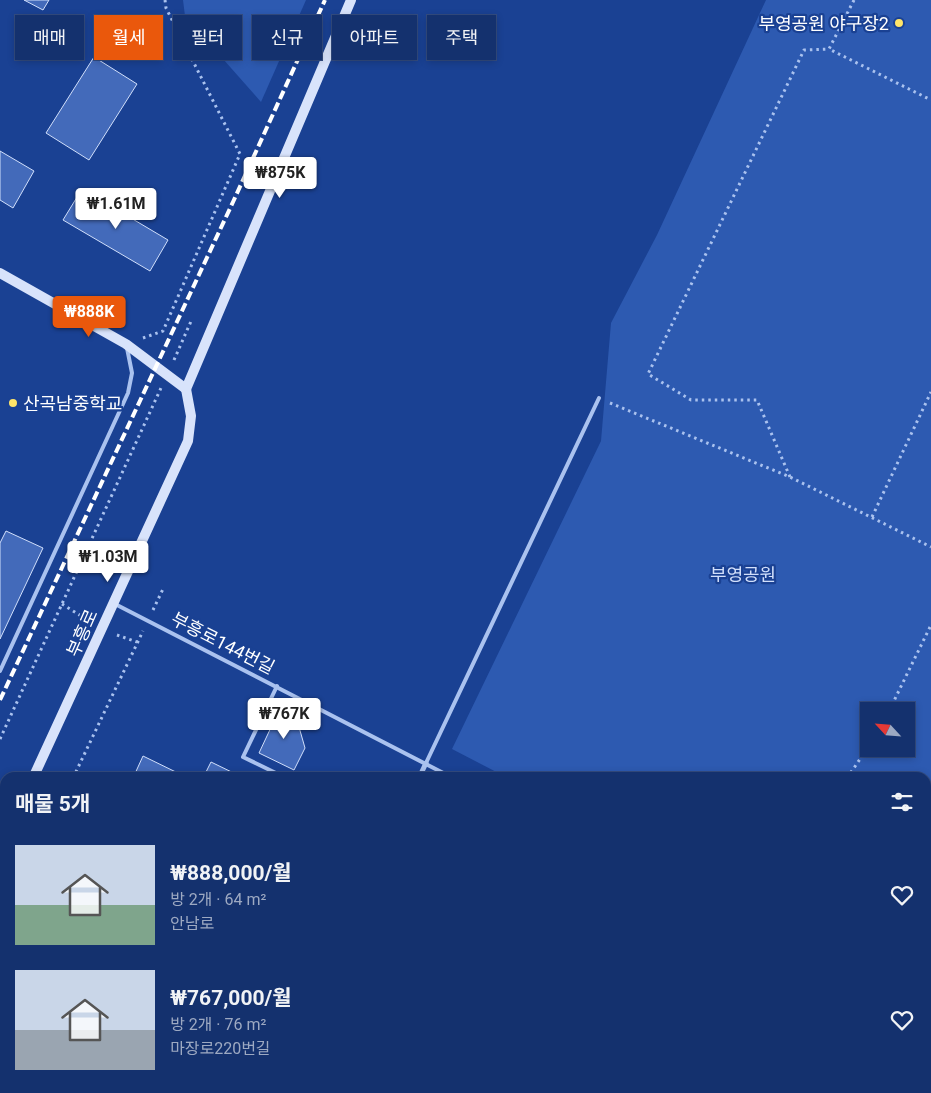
<!DOCTYPE html>
<html lang="ko">
<head>
<meta charset="utf-8">
<style>
  body { margin:0; font-family:Roboto,"Noto Sans KR",sans-serif; background:#213d76; color:#f1f3f6; height:100vh; display:flex; flex-direction:column; font-size:19px; white-space:nowrap }
  * { box-sizing:border-box; margin:0 }
  p { font-size:16px; color:#9da9c2 }
  .icon { flex:none; width:28px; height:28px; fill:none; stroke:currentColor; stroke-width:2; stroke-linecap:round; stroke-linejoin:round }
  .map { position:relative; flex:1; overflow:hidden }
  .details { position:absolute; left:0px; top:772px; width:931px; height:321px; display:flex; flex-direction:column; background:#14316e; border-radius:15px 15px 0 0; box-shadow:0 2px 8px #0003,0 0 0 1px #334c81 }
  .details>* { flex:none }
  .banner { position:absolute; left:15px; top:15px; width:500px; height:45px; display:flex; gap:10px }
  .needle { width:32px; rotate:296deg }
  .controls { position:absolute; left:860px; top:702px; display:grid; gap:10px }
  .controls a { display:grid; place-items:center; width:55px; height:55px; border-radius:0px; background:#14316e; box-shadow:0 2px 8px #0003,0 0 0 1px #334c81; font-size:25px }
  .price { position:absolute; translate:-50% -42px; padding:0 11px; border-radius:5px; background:#fff; color:#222; font-size:16px; line-height:32px; filter:drop-shadow(0 1px 2px #0008) }
  .price::after { content:''; position:absolute; left:50%; top:30px; width:15px; height:11px; margin-left:-8px; background:inherit; clip-path:polygon(0 0,100% 0,50% 100%) }
  .price.selected { background:#ea580c; color:#fff }
  ul { padding:0; list-style:none }
  li { display:flex; align-items:center; gap:15px; height:125px; padding:0 15px }
  li span { display:grid; place-items:center; flex:none; width:140px; height:100px; border-radius:0px; color:#555 }
  li>.icon { margin-inline-start:auto }
  span .icon { width:60px; height:60px; fill:#fffc; stroke-width:1 }
  li b { font-size:21px }
  h2 { display:flex; justify-content:space-between; align-items:center; height:60px; padding:0 15px; font-size:21px }
  .tag { padding:0 18px; border-radius:0px; background:#14316e; box-shadow:0 2px 8px #0003,0 0 0 1px #334c81; font-size:18px; line-height:45px }
  .tag.selected { background:#ea580c; color:#fff }
  .map>svg:first-child { display:block }
  .green { fill:#2d5ab1; fill-rule:evenodd }
  .building { fill:#436aba; stroke:#d1dffb }
  .lines { fill:none; stroke-linecap:round; stroke-linejoin:round }
  .path { stroke:#aac2ef; stroke-width:3; stroke-dasharray:2.5 4; stroke-linecap:butt }
  .lane { stroke:#aac2ef; stroke-width:4 }
  .street { stroke:#aac2ef; stroke-width:5 }
  .secondary { stroke:#d8e3fb; stroke-width:10 }
  .rail { stroke:#fff; stroke-width:4; stroke-dasharray:9 4; stroke-linecap:butt }
  .poi-dot { fill:#ffe569; stroke:#1a4193; stroke-width:2 }
  .labels { text-anchor:middle; dominant-baseline:central; stroke-width:4.5; stroke-linejoin:round; paint-order:stroke }
  .poi-label { font-size:18px; fill:#fff; stroke:#1a4193; text-anchor:end }
  .park-label { font-size:18px; fill:#d1dffb; stroke:#1a4193 }
  .street-label { font-size:18px; fill:#fff; stroke:#1a4193 }
</style>
</head>
<body>
<div class="map">
<svg width="931" height="1093" viewBox="0 0 931 1093">
  <rect width="100%" height="100%" fill="#1a4193"/>
  <g class="green">
    <polygon points="183,0 306,0 261,102 185,16"/>
    <path d="M766,0H931V819L926,843V778L506,777L452,749L601,441L611,323L657,235ZM906,711V749H869V711Z"/>
  </g>
  <g class="building">
    <polygon points="24,0 49,0 43,10"/>
    <polygon points="94,57 137,84 89,160 46,133"/>
    <polygon points="0,151 34,171 13,208 0,200"/>
    <polygon points="82,189 168,240 150,271 63,220"/>
    <polygon points="6,531 43,548 0,639 0,543"/>
    <polygon points="282,704 295,713 305,748 294,770 259,753"/>
    <polygon points="143,756 182,775 181,778 133,778"/>
    <polygon points="211,762 244,778 203,778"/>
  </g>
  <g class="lines">
    <g class="path">
      <polyline points="854,0 829,49 931,100"/>
      <polyline points="143,338 163,331 240,154 166,8 165,0"/>
      <polyline points="174,360 192,319"/>
      <polyline points="610,403 790,477 931,547"/>
      <polyline points="790,477 757,400 691,400 648,374 804,50 829,49"/>
      <polyline points="872,517 931,392"/>
      <polyline points="62,604 89,621"/>
      <polyline points="153,610 163,589"/>
      <polyline points="117,635 137,642"/>
      <polyline points="889,711 931,625"/>
      <polyline points="0,739 161,388"/>
      <polyline points="73,778 143,631"/>
      <polyline points="847,778 869,746"/>
      <polyline points="0,934 5,923"/>
    </g>
    <g class="lane">
      <polyline points="115,604 453,778"/>
      <polyline points="0,671 128,393 132,373 127,348"/>
      <polyline points="277,686 243,757 286,778"/>
      <polyline points="426,763 599,398"/>
      <polyline points="926,1033 931,1035"/>
      <polyline points="199,1089 206,1093"/>
      <polyline points="263,1089 272,1093"/>
      <polyline points="114,1093 128,1089"/>
      <polyline points="890,1093 891,1089"/>
    </g>
    <g class="street">
      <polyline points="419,778 426,763"/>
      <polyline points="274,1093 276,1089"/>
    </g>
    <g class="secondary">
      <polyline points="0,273 126,344 186,389"/>
      <polyline points="186,389 351,0"/>
      <polyline points="33,778 188,441 191,416 186,389"/>
      <polyline points="0,850 5,839"/>
    </g>
    <polyline class="rail" points="0,700 233,202 325,0"/>
  </g>
  <g class="poi-dot">
    <circle cx="899" cy="23" r="5"/>
    <circle cx="13" cy="403" r="5"/>
  </g>
  <g class="labels">
    <g class="poi-label">
      <text x="889" y="23">부영공원 야구장2</text>
      <text x="23" y="403" text-anchor="start">산곡남중학교</text>
    </g>
    <g class="park-label">
      <text x="743" y="574">부영공원</text>
    </g>
    <g class="street-label">
      <text transform="translate(82 633) rotate(-66)">부흥로</text>
      <text transform="translate(223 643) rotate(27)">부흥로144번길</text>
    </g>
  </g>
</svg>
<div class="controls">
<a><svg class="needle" viewBox="-14 -14 28 28"><path d="M0-13l5 13h-10z" fill="#e53935"/><path d="M0 13l5-13h-10z" fill="#9da9c2"/></svg></a>
</div>
<b class="price" style="left:280px;top:199px">₩875K</b>
<b class="price" style="left:116px;top:230px">₩1.61M</b>
<b class="price selected" style="left:89px;top:338px">₩888K</b>
<b class="price" style="left:108px;top:583px">₩1.03M</b>
<b class="price" style="left:284px;top:740px">₩767K</b>
<div class="banner">
<a class="tag">매매</a>
<a class="tag selected">월세</a>
<a class="tag">필터</a>
<a class="tag">신규</a>
<a class="tag">아파트</a>
<a class="tag">주택</a>
</div>
<section class="details">
<h2>매물 5개<svg class="icon" aria-label="filters" viewBox="0 0 24 24"><path d="M4 7h16M4 17h16"/><circle cx="9" cy="7" r="2"/><circle cx="15" cy="17" r="2"/></svg></h2>
<ul>
<li><span style="background:linear-gradient(#c9d6e8 60%,#7fa58c 0)"><svg class="icon" aria-label="home" viewBox="0 0 24 24"><path d="M3 11l9-7 9 7M6 9v11h12V9"/></svg></span><div><b>₩888,000/월</b><p>방 2개 · 64 m²</p><p>안남로</p></div><svg class="icon" aria-label="heart" viewBox="0 0 24 24"><path d="M12 20l-8-8c-3-5 5-10 8-4 3-6 11-1 8 4z"/></svg></li>
<li><span style="background:linear-gradient(#c9d6e8 60%,#9aa5b1 0)"><svg class="icon" aria-label="home" viewBox="0 0 24 24"><path d="M3 11l9-7 9 7M6 9v11h12V9"/></svg></span><div><b>₩767,000/월</b><p>방 2개 · 76 m²</p><p>마장로220번길</p></div><svg class="icon" aria-label="heart" viewBox="0 0 24 24"><path d="M12 20l-8-8c-3-5 5-10 8-4 3-6 11-1 8 4z"/></svg></li>
</ul>
</section>
</div>
</body>
</html>
